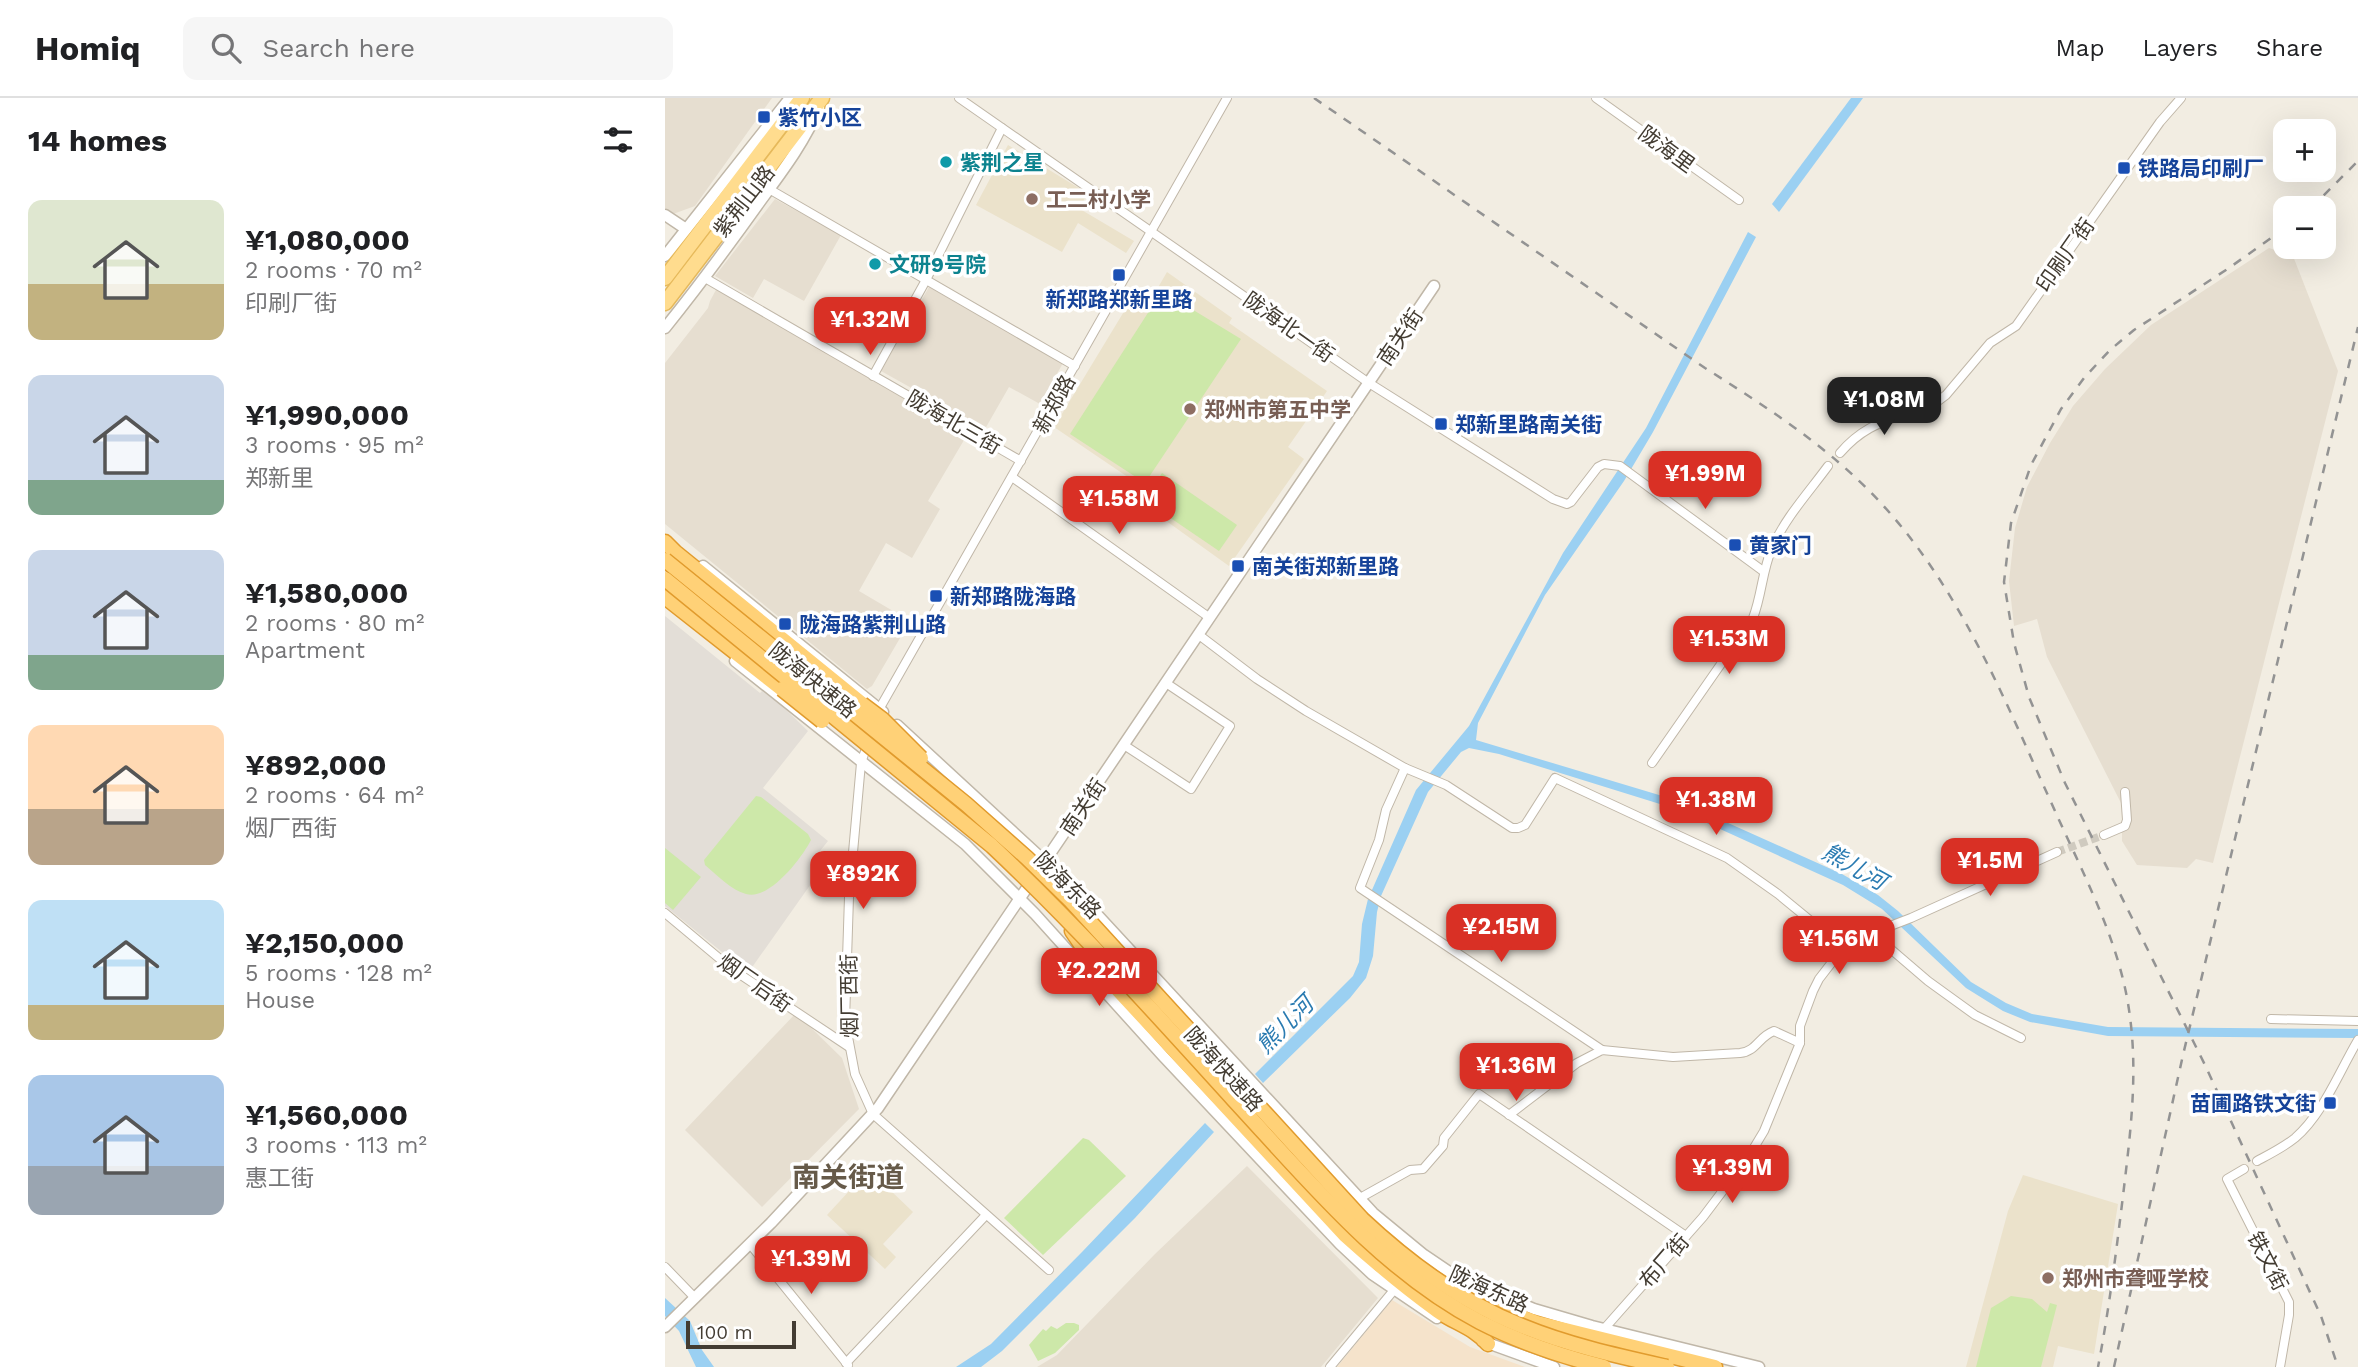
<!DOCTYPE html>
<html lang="en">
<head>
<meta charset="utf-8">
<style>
  body { margin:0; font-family:"Work Sans","Noto Sans SC",sans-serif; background:#f6f6f6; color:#202124; height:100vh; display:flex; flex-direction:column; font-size:26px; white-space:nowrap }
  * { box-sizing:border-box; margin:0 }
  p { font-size:23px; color:#757577 }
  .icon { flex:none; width:38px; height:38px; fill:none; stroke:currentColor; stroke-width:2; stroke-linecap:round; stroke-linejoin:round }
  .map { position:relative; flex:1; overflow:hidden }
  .sheet { display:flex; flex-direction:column; background:#fff; width:665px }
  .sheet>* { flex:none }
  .tools { position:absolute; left:1608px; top:21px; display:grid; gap:14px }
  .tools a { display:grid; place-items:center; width:63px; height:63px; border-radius:14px; background:#fff; box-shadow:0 7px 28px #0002; font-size:35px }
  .scale { position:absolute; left:21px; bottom:18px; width:110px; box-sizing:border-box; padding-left:7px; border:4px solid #433c32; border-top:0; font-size:19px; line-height:24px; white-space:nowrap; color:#433c32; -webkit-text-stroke:5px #fff; paint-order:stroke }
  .price { position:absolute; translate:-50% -60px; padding:0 16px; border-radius:14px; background:#d93025; color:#fff; font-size:23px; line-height:46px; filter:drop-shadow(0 2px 4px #0008) }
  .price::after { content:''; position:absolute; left:50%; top:42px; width:21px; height:16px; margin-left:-10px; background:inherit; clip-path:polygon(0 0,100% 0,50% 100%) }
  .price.active { background:#222; color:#fff }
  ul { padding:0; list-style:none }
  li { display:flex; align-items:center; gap:21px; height:175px; padding:0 28px }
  li span { display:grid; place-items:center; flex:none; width:196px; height:140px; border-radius:14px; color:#555 }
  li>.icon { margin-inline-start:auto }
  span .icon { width:84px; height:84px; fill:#fffc; stroke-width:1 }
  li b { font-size:30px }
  h2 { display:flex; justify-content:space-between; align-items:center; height:84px; padding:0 28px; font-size:30px }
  header { display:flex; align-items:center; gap:42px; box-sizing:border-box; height:98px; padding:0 35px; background:#fff; border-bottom:2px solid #e0e0e0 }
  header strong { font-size:33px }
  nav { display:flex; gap:38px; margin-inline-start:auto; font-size:24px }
  .search { width:490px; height:63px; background:#f6f6f6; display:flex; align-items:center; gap:18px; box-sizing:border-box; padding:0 24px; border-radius:14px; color:#757577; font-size:26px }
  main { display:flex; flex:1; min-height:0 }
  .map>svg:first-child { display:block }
  .residential { fill:#e6ded0 }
  .commercial { fill:#f5e3cb }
  .industrial { fill:#e3ded7 }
  .education { fill:#ebe2cb }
  .green { fill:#cde8a9 }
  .water { fill:#9bd0f2 }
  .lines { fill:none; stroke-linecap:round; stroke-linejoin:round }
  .minor-tunnel { stroke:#cfcabf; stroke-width:8; stroke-dasharray:8 4; stroke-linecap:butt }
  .minor-casing { stroke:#c0b7a8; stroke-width:10 }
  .tertiary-casing { stroke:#c0b7a8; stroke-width:13 }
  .primary-casing { stroke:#e6b95b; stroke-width:17 }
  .trunk-casing { stroke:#e19b2d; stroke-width:17 }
  .minor { stroke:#fff; stroke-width:8 }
  .tertiary { stroke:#fff; stroke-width:10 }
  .primary { stroke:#ffdc8e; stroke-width:14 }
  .trunk { stroke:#ffd177; stroke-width:14 }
  .rail { stroke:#939393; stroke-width:2.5; stroke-dasharray:9 9; stroke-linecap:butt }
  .trunk-bridge-casing { stroke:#e19b2d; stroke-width:17; stroke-linecap:butt }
  .trunk-bridge { stroke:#ffd177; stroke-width:14 }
  .transit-dot { fill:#1a4fb4; stroke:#fff; stroke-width:2.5 }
  .culture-dot { fill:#0f9aa8; stroke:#fff; stroke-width:2.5 }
  .education-dot { fill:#8d6e63; stroke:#fff; stroke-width:2.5 }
  .labels { text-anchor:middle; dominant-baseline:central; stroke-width:7; stroke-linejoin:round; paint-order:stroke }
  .transit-label { font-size:21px; font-weight:bold; fill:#164399; stroke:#fff; text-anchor:start }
  .street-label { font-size:21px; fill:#433c32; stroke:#fff }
  .culture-label { font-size:21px; font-weight:bold; fill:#0d838f; stroke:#fff; text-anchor:start }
  .education-label { font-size:21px; font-weight:bold; fill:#785e54; stroke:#fff; text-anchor:start }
  .water-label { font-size:23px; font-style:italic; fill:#2a7bb1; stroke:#fff }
  .district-label { font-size:28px; font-weight:bold; fill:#665a49; stroke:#fff }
</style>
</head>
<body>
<header>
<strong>Homiq</strong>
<div class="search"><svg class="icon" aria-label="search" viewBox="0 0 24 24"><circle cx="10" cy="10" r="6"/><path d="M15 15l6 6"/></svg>Search here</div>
<nav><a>Map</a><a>Layers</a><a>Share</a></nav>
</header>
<main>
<section class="sheet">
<h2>14 homes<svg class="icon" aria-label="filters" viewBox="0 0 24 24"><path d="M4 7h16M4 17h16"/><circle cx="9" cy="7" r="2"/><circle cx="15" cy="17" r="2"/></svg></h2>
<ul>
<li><span style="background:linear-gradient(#dfe7d0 60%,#c2b280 0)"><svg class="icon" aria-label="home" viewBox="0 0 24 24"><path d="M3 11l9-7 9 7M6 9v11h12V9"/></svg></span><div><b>¥1,080,000</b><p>2 rooms · 70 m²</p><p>印刷厂街</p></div></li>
<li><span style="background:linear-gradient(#c9d6e8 75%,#7fa58c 0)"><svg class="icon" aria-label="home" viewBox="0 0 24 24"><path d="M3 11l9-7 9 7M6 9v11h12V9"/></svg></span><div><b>¥1,990,000</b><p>3 rooms · 95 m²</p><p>郑新里</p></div></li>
<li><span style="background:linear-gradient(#c9d6e8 75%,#7fa58c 0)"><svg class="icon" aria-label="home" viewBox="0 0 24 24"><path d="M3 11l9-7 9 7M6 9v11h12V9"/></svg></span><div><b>¥1,580,000</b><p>2 rooms · 80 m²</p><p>Apartment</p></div></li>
<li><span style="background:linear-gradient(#ffd9b3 60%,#b9a48a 0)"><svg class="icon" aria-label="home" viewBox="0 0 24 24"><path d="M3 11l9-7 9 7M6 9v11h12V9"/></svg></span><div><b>¥892,000</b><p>2 rooms · 64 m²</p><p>烟厂西街</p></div></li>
<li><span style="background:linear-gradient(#bfe0f5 75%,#c2b280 0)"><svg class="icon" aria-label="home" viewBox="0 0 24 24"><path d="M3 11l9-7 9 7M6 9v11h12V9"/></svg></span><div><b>¥2,150,000</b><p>5 rooms · 128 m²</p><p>House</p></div></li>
<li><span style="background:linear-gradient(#a9c7e8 65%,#9aa5b1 0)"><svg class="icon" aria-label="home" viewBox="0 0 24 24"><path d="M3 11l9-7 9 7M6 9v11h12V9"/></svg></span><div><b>¥1,560,000</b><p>3 rooms · 113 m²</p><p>惠工街</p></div></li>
</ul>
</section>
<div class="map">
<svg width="1693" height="1269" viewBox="0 0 1693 1269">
  <rect width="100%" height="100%" fill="#f2ede2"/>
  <g class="residential">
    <polygon points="0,0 107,0 30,108 8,116 0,110"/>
    <polygon points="110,101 176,137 139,203 99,181 88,200 50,178"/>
    <polygon points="1604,150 1628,158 1673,273 1548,765 1531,761 1522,770 1472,767 1457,743 1457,707 1382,559 1372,521 1349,528 1344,483 1350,430 1362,389 1385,345 1408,308 1440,271 1486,227"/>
    <polygon points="264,189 398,265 375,306 344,289 320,331 216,273"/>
    <polygon points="52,190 302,337 263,403 275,411 247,460 221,445 194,493 245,523 207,588 202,591 0,426 0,265 43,210 45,203"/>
    <polygon points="131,915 177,960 194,1011 97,1109 20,1032"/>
    <polygon points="582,1068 713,1200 656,1269 372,1269 392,1257 490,1156"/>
  </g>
  <polygon class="commercial" points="727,1202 805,1249 860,1269 672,1269"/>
  <polygon class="industrial" points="0,518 95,595 97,593 117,608 143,633 98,690 163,743 151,758 160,766 83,875 0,808"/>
  <g class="education">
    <polygon points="343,47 422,95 415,111 469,143 461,155 413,125 397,154 311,107"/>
    <polygon points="502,174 567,220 564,225 662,293 623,349 639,361 564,468 472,402 479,390 389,329 469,197 484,205"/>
    <polygon points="211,1064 232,1084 225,1092 248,1114 218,1146 231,1159 220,1171 162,1117"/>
    <polygon points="1358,1077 1453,1106 1429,1256 1393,1248 1388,1269 1301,1269 1343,1113"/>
  </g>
  <g class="green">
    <polygon points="497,193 576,241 480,385 405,336"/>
    <polygon points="497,375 572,427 554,453 479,402"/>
    <path d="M91,698L96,699L143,736L146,742C137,760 104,803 81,796C66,792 52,777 40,767L39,762Z"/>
    <polygon points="0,750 36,779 8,812 0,805"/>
    <polygon points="418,1040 424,1042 461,1078 378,1157 339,1120"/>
    <polygon points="1346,1198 1367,1201 1382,1214 1385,1205 1392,1207 1376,1269 1311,1269 1326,1210"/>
    <polygon points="401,1225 409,1225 414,1227 414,1232 390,1255 373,1263 364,1247 378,1231 381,1233 386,1228 392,1231"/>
  </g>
  <g class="water">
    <polygon points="1186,0 1198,0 1114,114 1107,106"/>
    <polygon points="1083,134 1091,139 988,334 959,383 880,497 813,625 811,642 1014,703 1177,776 1213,797 1233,813 1306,884 1341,905 1367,916 1443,929 1693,931 1693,940 1443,938 1365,924 1338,913 1301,890 1217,811 1178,787 1011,711 834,656 804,650 796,654 763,694 716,798 712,814 708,858 701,880 685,900 598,985 590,976 688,878 694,864 697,826 703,801 751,692 804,628 898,455 981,330"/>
    <polygon points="540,1025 549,1034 470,1120 337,1253 316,1269 291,1269 326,1246 417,1154"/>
    <polygon points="0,1200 25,1223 37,1252 49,1269 31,1269 14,1233 0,1218"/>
  </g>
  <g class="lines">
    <g class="minor-tunnel">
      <polyline points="1254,310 1273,303"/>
      <polyline points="1392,754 1439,737"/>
    </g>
    <defs>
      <g id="minor">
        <polyline points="294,0 704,285 888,401 902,406 906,404 933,369 939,366 955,368 1098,473"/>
        <polyline points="931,0 1074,102"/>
        <polyline points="104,91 410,268"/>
        <polyline points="40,180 356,363"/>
        <polyline points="208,278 261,182 337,30"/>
        <polyline points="1273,303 1281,297 1325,245 1351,228 1495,24 1516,0"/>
        <path d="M1175,355C1199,327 1221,323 1254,310"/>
        <polyline points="347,379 545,520"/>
        <polyline points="534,537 592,581 641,613 740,670 781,687 847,730 853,730 860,727 890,680 1062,760 1113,796 1180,851"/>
        <polyline points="212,615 562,0"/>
        <polyline points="209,627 196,665 184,799 180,923 190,976 208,1016 384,1172"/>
        <polyline points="459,647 526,691 565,628 501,585"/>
        <path d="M987,665L1088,520C1097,497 1097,473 1107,450C1120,420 1144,394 1163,368"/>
        <polyline points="740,670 721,712 714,742 695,790 937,952"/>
        <polyline points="1439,737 1460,728 1462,722 1460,694"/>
        <polyline points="0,815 67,871 184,949"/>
        <polyline points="1207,835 1263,883 1310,917 1356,940"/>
        <polyline points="1606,921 1693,923"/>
        <path d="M844,1017L912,965L937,952L1008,959L1075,955C1092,953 1093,939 1109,933L1135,945"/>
        <path d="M1592,1063C1605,1056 1619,1049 1630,1040C1658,1016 1674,974 1693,942"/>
        <polyline points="1579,1071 1562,1081 1624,1204 1624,1217 1615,1269"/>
        <polyline points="695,1100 745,1072 758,1071 778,1048 779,1040 814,996 1021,1138"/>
        <polyline points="85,1146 183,1267"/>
        <polyline points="0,1169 30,1200"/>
        <polyline points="939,1231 1038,1119 1084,1058 1099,1033 1135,945 1135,928 1148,893 1154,881 1171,859 1188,844 1207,835 1246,820 1392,754"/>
        <polyline points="181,1265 321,1117"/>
        <polyline points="665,1269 729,1192"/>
      </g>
      <g id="tertiary">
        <polyline points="0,117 21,131"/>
        <polyline points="0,158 125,0"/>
        <path d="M0,230C33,189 64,147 94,105C116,75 140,44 154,9"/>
        <polyline points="38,468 218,614"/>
        <polyline points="70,563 300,746 370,816 498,958 675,1146 707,1176 772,1220"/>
        <polyline points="232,627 400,782 708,1115 759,1157 790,1178 869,1211 927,1228 1094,1269"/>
        <polyline points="0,1229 106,1125 213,1010 769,188"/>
        <polyline points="817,1243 889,1269"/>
      </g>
      <g id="primary">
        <polyline points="0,180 137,0"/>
        <polyline points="0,205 157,0"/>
      </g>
      <g id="trunk">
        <polyline points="0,444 10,454 197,606"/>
        <polyline points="0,499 117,591"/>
        <path d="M407,833L430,867L680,1137C710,1164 741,1190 773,1213C790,1225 810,1230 823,1246"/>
        <polyline points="809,1201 872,1225 1050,1269"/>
      </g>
    </defs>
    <use href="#minor" class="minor-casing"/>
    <use href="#tertiary" class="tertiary-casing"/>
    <use href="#primary" class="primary-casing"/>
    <use href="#trunk" class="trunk-casing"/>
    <use href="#minor" class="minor"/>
    <use href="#tertiary" class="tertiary"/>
    <use href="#primary" class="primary"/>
    <use href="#trunk" class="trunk"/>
    <g class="rail">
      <path d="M649,0L1040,270C1092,303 1145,337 1190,379C1288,470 1336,594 1390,713C1420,780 1456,846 1465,919C1473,979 1465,1038 1458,1098C1451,1155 1444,1212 1433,1269"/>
      <polyline points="1646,110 1693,63"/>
      <polyline points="1620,130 1564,170 1469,232 1445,252 1419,280 1396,311 1366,367 1346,425 1339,484 1349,545 1364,599 1400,685 1540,967 1656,1218 1673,1269"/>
      <polyline points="1449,1269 1518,957 1693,229"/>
    </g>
    <defs>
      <g id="trunk-bridge">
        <path d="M0,462L301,706L362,760L406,803L697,1121C744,1165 796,1204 857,1228C903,1247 953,1258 1002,1269"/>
        <path d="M0,481L327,748C412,828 490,915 568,1001C643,1082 716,1172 815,1224C854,1244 896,1258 939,1269"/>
        <polyline points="117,591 157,623"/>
        <polyline points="197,606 217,621 256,660"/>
      </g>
    </defs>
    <use href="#trunk-bridge" class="trunk-bridge-casing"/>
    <use href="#trunk-bridge" class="trunk-bridge"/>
  </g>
  <g class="transit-dot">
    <rect x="92" y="12" width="14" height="14" rx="3.5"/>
    <rect x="1452" y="63" width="14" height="14" rx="3.5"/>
    <rect x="447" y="170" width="14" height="14" rx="3.5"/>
    <rect x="769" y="319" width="14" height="14" rx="3.5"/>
    <rect x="1063" y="440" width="14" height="14" rx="3.5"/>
    <rect x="566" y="461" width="14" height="14" rx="3.5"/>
    <rect x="264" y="491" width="14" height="14" rx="3.5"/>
    <rect x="113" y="519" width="14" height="14" rx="3.5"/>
    <rect x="1658" y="998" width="14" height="14" rx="3.5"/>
  </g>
  <g class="culture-dot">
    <circle cx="281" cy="64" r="7"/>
    <circle cx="210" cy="166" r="7"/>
  </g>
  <g class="education-dot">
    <circle cx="367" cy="101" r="7"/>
    <circle cx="525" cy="311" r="7"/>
    <circle cx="1383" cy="1180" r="7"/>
  </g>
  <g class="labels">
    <g class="transit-label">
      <text x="113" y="19">紫竹小区</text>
      <text x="1473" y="70">铁路局印刷厂</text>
      <text x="454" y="201" text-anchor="middle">新郑路郑新里路</text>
      <text x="790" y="326">郑新里路南关街</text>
      <text x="1084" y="447">黄家门</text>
      <text x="587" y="468">南关街郑新里路</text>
      <text x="285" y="498">新郑路陇海路</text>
      <text x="134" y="526">陇海路紫荆山路</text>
      <text x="1651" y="1005" text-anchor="end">苗圃路铁文街</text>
    </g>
    <g class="street-label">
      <text transform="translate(1002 51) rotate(36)">陇海里</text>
      <text transform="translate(79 103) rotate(-52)">紫荆山路</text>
      <text transform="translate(1400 157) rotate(-55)">印刷厂街</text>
      <text transform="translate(624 229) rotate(35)">陇海北一街</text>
      <text transform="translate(735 239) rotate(-56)">南关街</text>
      <text transform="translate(389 306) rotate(-61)">新郑路</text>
      <text transform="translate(289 324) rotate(30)">陇海北三街</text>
      <text transform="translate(148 582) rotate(39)">陇海快速路</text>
      <text transform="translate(418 709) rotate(-56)">南关街</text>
      <text transform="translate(403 787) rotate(45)">陇海东路</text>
      <text transform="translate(90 885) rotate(35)">烟厂后街</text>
      <text transform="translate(184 898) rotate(-91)">烟厂西街</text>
      <text transform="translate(559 971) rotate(48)">陇海快速路</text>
      <text transform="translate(999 1163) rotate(-49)">布厂街</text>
      <text transform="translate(1603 1163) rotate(63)">铁文街</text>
      <text transform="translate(824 1191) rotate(24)">陇海东路</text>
    </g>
    <g class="culture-label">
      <text x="295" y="64">紫荆之星</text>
      <text x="224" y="166">文研9号院</text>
    </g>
    <g class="education-label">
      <text x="381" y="101">工二村小学</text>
      <text x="539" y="311">郑州市第五中学</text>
      <text x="1397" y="1180">郑州市聋哑学校</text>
    </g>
    <g class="water-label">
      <text transform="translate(1189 769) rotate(29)">熊儿河</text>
      <text transform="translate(620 927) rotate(-45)">熊儿河</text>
    </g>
    <g class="district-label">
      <text x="183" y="1079">南关街道</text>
    </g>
  </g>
</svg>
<div class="tools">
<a>+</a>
<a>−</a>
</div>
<div class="scale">100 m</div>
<b class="price" style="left:205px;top:259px">¥1.32M</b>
<b class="price active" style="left:1219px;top:339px">¥1.08M</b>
<b class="price" style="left:1040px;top:413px">¥1.99M</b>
<b class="price" style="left:454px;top:438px">¥1.58M</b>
<b class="price" style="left:1064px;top:578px">¥1.53M</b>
<b class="price" style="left:1051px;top:739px">¥1.38M</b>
<b class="price" style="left:1325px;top:800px">¥1.5M</b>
<b class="price" style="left:198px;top:813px">¥892K</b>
<b class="price" style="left:836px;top:866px">¥2.15M</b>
<b class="price" style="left:1174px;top:878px">¥1.56M</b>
<b class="price" style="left:434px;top:910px">¥2.22M</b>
<b class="price" style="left:851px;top:1005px">¥1.36M</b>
<b class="price" style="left:1067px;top:1107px">¥1.39M</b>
<b class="price" style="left:146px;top:1198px">¥1.39M</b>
</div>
</main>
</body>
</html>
